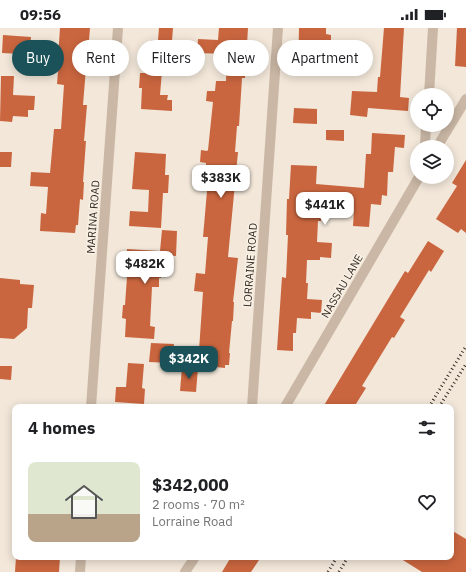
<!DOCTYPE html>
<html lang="en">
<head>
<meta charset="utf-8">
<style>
  body { margin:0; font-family:"IBM Plex Sans",sans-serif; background:#f6f6f6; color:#202124; height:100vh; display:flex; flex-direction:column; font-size:15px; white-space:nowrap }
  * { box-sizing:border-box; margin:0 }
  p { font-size:13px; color:#757577 }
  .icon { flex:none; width:22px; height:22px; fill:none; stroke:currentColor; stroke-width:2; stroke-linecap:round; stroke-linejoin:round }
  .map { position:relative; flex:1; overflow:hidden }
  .side { position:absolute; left:12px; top:376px; width:442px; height:156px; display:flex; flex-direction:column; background:#fff; border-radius:8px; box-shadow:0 2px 10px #0003 }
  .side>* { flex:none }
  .banner { position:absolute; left:12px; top:12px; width:442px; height:36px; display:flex; gap:8px }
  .fabs { position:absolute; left:410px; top:60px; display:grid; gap:8px }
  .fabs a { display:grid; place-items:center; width:44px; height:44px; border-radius:50%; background:#fff; box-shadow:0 2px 10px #0003; font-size:20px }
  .price { position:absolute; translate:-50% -34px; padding:0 9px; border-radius:8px; background:#fff; color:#222; font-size:13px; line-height:26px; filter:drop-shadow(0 1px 2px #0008) }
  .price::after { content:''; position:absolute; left:50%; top:24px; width:12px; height:9px; margin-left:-6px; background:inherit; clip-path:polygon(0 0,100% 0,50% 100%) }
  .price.selected { background:#1b5259; color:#fff }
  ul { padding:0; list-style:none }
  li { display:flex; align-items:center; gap:12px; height:100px; padding:0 16px }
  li+li { border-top:1px solid #e0e0e0 }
  li span { display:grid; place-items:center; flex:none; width:112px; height:80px; border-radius:8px; color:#555 }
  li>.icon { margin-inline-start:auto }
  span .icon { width:48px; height:48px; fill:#fffc; stroke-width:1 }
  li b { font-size:17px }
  h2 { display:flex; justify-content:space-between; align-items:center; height:48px; padding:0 16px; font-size:17px }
  .tag { padding:0 14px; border-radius:18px; background:#fff; box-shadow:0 2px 10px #0003; font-size:14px; line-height:36px }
  .tag.selected { background:#1b5259; color:#fff }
  .status { display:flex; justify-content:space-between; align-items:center; height:28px; padding:0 20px; background:#fff; direction:ltr }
  .status svg { height:11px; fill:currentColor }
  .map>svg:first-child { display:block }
  .building { fill:#ca663f }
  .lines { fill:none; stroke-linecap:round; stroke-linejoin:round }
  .minor { stroke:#cab7a5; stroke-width:10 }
  .rail { stroke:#362c26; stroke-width:3; stroke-dasharray:1 3; stroke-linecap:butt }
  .labels { text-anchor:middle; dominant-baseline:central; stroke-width:3; stroke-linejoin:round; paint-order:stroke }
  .street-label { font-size:11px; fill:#362c26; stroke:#faf1e5 }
</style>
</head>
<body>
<div class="status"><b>09:56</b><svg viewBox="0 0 49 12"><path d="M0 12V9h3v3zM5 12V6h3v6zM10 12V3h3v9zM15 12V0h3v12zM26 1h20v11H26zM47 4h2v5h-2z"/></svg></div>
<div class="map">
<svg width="466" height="544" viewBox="0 0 466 544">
  <rect width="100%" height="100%" fill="#f2e7d9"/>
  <g class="building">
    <polygon points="60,0 90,0 89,12 87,12 86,19 83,19 81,40 86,40 83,77 87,77 84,113 86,113 83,154 84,154 83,172 80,171 78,197 76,197 75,205 40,203 41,185 46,186 48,159 30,158 31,144 50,145 54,101 61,101 64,57 57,56 58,43 57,43"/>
    <polygon points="159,0 173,0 172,13 175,13 173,41 171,40 171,43 162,43 160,67 168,67 167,72 172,72 172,83 141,81 142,60 139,60 140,45 148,45 151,12 158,12"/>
    <polygon points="219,0 248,0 245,50 242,50 239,98 237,98 235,124 238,124 228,229 238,230 233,274 234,274 233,293 232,293 229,325 230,325 229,337 225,337 225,340 198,337 203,264 194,263 196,245 205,246 208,209 203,209 209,140 206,140 206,135 200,134 201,122 207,123 208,122 213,74 206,73 207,63 215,63 216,53 226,53 227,26 197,25 198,11 218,12"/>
    <polygon points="299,0 326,0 326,6 331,7 331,22 322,22 321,45 298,44"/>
    <polygon points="384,0 404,0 400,69 409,70 408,83 368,80 367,89 350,87 352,63 377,64 378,49 380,49"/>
    <polygon points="457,0 466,0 466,39 455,38"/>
    <polygon points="3,7 31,9 30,20 36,20 34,44 21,43 22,26 2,25"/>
    <polygon points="1,48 14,48 13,67 35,68 34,82 28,82 28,89 13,88 12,94 0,93"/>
    <polygon points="294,80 317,81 317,96 293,95"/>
    <polygon points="326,102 344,102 344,113 326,112"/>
    <polygon points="372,105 405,107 404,120 395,119 393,144 388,144 387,168 382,167 381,177 371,176 369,199 353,198 354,182 321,180 321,193 318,193 317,214 332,215 331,230 320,229 320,232 307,232 306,255 308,255 307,271 322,272 321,285 311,284 311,291 297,290 296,305 293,305 293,323 277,322 282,249 286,250 288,207 286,207 287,171 289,171 291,137 317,138 316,156 364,160 366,126 371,126"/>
    <polygon points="0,124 12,124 11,139 0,139"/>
    <polygon points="135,124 166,126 165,147 169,147 168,165 163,165 161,200 129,198 130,183 148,184 149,162 132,161"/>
    <polygon points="466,132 466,205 461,201 458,205 436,191 457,158 452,155"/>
    <polygon points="162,202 177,203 176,228 163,227 161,250 159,250 159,259 152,259 150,298 155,299 154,311 125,309 126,291 122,290 123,277 125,277 128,235 127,235 127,221 160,223"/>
    <polygon points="428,213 444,223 431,244 429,242 400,289 405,292 394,310 392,309 362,358 366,360 354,379 323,379 405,243 408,245"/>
    <polygon points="0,250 20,252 20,256 34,257 32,280 28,280 27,300 14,311 0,310"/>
    <polygon points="151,315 174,316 172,335 149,334"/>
    <polygon points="128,335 144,336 142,360 145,361 144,376 115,374 116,359 126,359"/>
    <polygon points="0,338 12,338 11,352 0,351"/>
    <polygon points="182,339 198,340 196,364 180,363"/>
    <polygon points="451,502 466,511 466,544 422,544 398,529 451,529"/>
    <polygon points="16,529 60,529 59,544 15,544"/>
    <polygon points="231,529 261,529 251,544 222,544"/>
  </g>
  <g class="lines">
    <g class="minor">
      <polyline points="429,67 433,0"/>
      <polyline points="425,119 426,97"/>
      <polyline points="437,119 466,71"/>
      <polyline points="91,379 118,0"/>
      <polyline points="252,379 278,0"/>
      <polyline points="285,379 419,149"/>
      <polyline points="80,544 81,529"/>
      <polyline points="185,544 195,529"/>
    </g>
    <g class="rail">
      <polyline points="429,379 466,318"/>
      <polyline points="439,379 466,336"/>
      <polyline points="328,544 337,529"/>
      <polyline points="339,544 348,529"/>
    </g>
  </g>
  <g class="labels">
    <g class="street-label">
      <text transform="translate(93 189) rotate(-86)">MARINA ROAD</text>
      <text transform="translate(250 237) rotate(-86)">LORRAINE ROAD</text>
      <text transform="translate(342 258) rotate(-60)">NASSAU LANE</text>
    </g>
  </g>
</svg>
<div class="fabs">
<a><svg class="icon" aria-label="locate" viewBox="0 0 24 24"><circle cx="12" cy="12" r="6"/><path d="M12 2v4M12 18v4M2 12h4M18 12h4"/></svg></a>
<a><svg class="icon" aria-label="layers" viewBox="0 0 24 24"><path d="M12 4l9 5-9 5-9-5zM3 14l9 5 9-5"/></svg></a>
</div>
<b class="price" style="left:221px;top:171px">$383K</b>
<b class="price" style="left:325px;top:198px">$441K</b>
<b class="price" style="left:145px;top:257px">$482K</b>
<b class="price selected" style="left:189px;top:352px">$342K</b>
<div class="banner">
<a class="tag selected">Buy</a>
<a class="tag">Rent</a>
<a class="tag">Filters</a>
<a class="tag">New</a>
<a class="tag">Apartment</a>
</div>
<section class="side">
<h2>4 homes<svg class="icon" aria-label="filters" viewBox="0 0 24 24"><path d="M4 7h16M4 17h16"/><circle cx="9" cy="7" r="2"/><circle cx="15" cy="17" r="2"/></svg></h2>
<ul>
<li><span style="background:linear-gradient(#dfe7d0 65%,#b9a48a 0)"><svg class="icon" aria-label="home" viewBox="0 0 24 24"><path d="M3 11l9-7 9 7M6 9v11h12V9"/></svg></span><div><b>$342,000</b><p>2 rooms · 70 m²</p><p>Lorraine Road</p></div><svg class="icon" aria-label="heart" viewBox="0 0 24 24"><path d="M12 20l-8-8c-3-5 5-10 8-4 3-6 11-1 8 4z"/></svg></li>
</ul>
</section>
</div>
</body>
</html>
